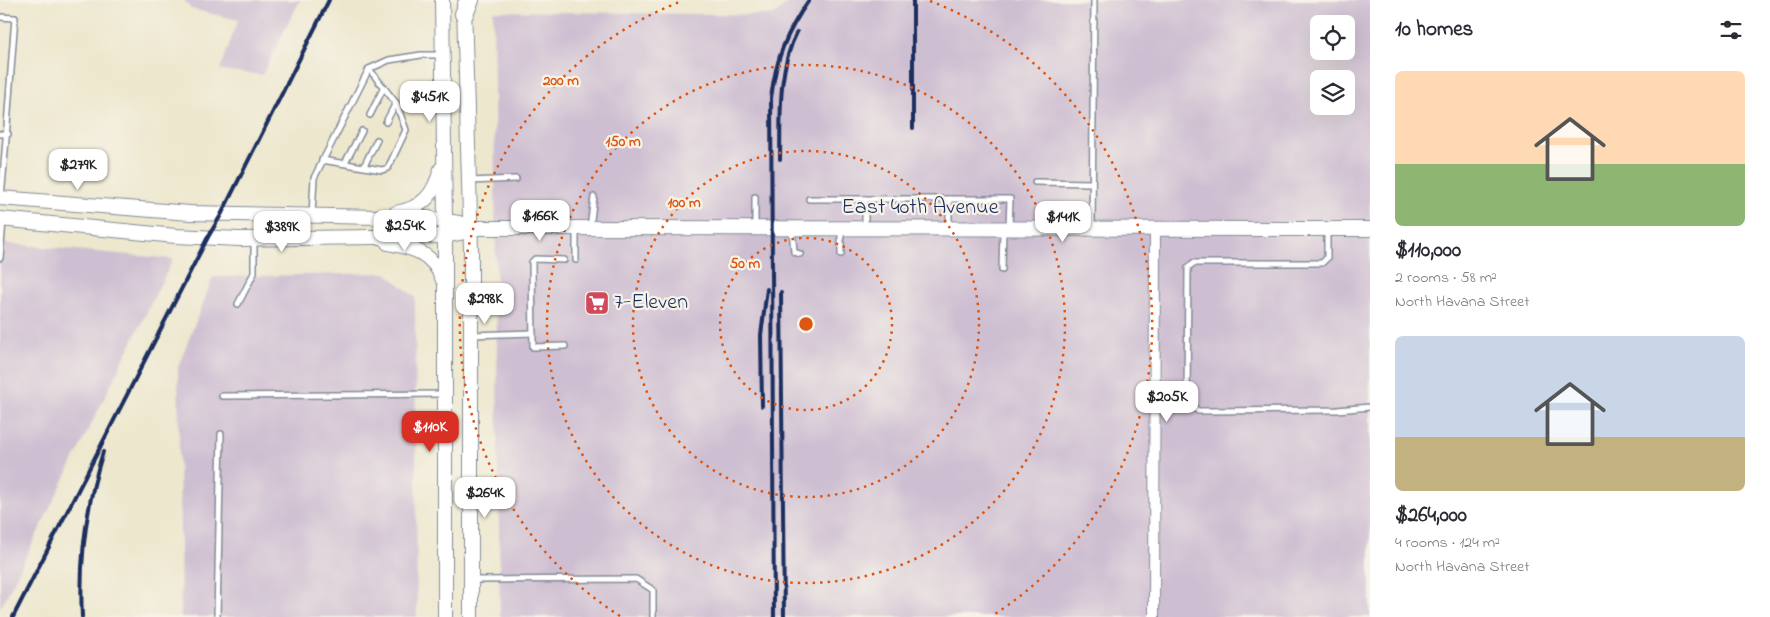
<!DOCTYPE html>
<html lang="en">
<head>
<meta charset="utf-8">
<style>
  body { margin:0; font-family:"Indie Flower",sans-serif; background:#f7f7f7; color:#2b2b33; height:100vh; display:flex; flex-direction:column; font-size:19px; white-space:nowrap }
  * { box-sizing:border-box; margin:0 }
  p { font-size:16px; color:#7c7c81 }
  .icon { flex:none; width:28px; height:28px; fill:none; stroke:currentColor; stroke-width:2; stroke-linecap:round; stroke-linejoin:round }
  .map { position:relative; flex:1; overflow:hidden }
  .side { display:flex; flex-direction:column; background:#fff; width:400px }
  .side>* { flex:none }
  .tools { position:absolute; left:1310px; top:15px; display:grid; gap:10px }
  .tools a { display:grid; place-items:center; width:45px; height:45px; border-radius:8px; background:#fff; box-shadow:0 5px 20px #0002; font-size:25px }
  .price { position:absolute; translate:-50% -42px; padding:0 11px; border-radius:10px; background:#fff; color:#222; font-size:16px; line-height:32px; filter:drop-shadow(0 1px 2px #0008) }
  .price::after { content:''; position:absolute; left:50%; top:30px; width:15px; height:11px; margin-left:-8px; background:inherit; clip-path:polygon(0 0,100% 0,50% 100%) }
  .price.current { background:#d93025; color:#fff }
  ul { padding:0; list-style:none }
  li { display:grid; align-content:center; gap:10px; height:265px; padding:0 25px }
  li span { display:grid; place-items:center; height:155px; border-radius:8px; color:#555 }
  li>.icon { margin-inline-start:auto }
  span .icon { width:90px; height:90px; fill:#fffc; stroke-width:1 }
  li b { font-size:21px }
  h2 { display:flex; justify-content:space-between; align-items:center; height:60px; padding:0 25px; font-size:21px }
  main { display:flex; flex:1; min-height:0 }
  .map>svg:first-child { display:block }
  .industrial { fill:#cebed1; fill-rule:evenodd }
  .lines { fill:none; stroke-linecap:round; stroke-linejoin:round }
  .lane-casing { stroke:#848b96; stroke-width:8 }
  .street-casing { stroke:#848b96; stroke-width:12 }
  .secondary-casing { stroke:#848b96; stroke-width:16 }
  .highway-casing { stroke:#848b96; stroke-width:20 }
  .lane { stroke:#fff; stroke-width:5 }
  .street { stroke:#fff; stroke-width:10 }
  .secondary { stroke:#fff; stroke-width:14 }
  .highway { stroke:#fff; stroke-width:18 }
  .rail { stroke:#1b2f5e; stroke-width:4 }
  .ring { fill:none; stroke:#de5710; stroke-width:2.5; stroke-dasharray:2.5 5 }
  .labels { text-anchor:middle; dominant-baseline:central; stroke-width:4.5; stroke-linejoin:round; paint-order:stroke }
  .street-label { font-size:22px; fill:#1b2f5e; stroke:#f7f3e8 }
  .poi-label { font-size:22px; fill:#1b2f5e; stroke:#f7f3e8; text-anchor:start }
  .centre { fill:#de5710; stroke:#f7f3e8; stroke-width:2.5 }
  .ring-label { font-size:15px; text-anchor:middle; font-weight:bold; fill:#de5710; stroke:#f7f3e8; stroke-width:4.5; stroke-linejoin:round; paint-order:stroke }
</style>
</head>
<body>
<main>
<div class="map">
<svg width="1370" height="617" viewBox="0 0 1370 617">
  <rect width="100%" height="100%" fill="#f7f3e8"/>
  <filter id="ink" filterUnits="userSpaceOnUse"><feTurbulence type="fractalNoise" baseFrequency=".02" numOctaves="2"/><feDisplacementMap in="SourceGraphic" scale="10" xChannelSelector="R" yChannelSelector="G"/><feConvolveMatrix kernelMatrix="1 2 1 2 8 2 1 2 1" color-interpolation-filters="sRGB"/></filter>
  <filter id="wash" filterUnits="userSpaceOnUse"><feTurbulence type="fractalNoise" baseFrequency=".0096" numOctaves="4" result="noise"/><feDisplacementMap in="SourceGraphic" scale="20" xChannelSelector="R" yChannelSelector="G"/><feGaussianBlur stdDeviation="1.12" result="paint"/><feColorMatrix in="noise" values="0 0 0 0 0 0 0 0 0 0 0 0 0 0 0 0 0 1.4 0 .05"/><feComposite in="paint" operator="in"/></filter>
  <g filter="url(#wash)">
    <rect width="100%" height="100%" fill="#ede7cd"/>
    <g class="industrial">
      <polygon points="184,0 300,0 262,75 220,70 238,20 191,9"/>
      <path d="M791,0H1370V617H500L493,11L774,15ZM1319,24H1346V51H1319ZM1319,79H1346V106H1319Z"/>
      <polygon points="0,243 173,259 0,609"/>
      <polygon points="386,273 415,297 417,617 181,617 178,367 213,277"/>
    </g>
  </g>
  <g filter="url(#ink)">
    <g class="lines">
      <defs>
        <g id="lane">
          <path d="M0,17L15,18C10,78 7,137 1,197"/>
          <polyline points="370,115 384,87"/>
          <polyline points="386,122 396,103"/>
          <polyline points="0,134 8,134"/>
          <polyline points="322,160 382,170 388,168 406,130 396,103 369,69"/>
          <polyline points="345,163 362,131"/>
          <polyline points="364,166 377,140"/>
          <polyline points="470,181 516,179"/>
          <polyline points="1035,182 1092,183"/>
          <polyline points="755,197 755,226"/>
          <polyline points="809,199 1010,199 1009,228"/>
          <polyline points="865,199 865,226"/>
          <polyline points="312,215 314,178 369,69 389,60 421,55 441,55"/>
          <polyline points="949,226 949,199"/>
          <polyline points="590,227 594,197"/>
          <polyline points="576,228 576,260"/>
          <polyline points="1092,228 1094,0"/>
          <polyline points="792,229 794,252 800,254"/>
          <polyline points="841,229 841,254"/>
          <polyline points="1327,229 1327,258 1322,263 1193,263 1188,268 1187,402 1198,411 1337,410 1370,407"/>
          <polyline points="0,258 3,221"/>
          <polyline points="564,260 535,259 532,262 533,347 565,346"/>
          <polyline points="1002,270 1003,229"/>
          <polyline points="238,304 254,273 254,239"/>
          <polyline points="471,335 533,333"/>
          <polyline points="222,396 444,394"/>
          <polyline points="471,580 636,579 653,590 653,617"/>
          <polyline points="217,617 221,434"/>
        </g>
        <polyline id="street" points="1154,617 1155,229"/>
        <g id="secondary">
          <polyline points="442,0 445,220 445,617"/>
          <polyline points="464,5 471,251 471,617"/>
          <polyline points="0,198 190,213 425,218 459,223 470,228"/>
          <path d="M396,213C423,208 434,195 441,169"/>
          <polyline points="0,219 176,236 239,239 445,236 460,233 470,228 494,228 1370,229"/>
          <path d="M388,243C414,248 433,253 443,280"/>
        </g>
        <polyline id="highway" points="464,14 470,0"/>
      </defs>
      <use href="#lane" class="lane-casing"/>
      <use href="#street" class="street-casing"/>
      <use href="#secondary" class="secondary-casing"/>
      <use href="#highway" class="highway-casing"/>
      <use href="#lane" class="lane"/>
      <use href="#street" class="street"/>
      <use href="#secondary" class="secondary"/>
      <use href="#highway" class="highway"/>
      <g class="rail">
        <polyline points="913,128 913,0"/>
        <path d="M780,159C781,117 777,71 797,32"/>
        <polyline points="781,292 784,617"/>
        <polyline points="762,406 761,335 767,289"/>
        <polyline points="13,617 208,237 221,215 329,0"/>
        <path d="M82,617C79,561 86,506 103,452"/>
        <path d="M774,617L771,98C776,58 786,33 809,0"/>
      </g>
    </g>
  </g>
  <g class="ring">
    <circle cx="806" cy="324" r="86"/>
    <circle cx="806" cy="324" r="173"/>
    <circle cx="806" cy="324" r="259"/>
    <path d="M620 616A346 346 0 0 1 682 1M930 1A346 346 0 0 1 992 616"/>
  </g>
  <defs>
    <symbol id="supermarket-square" viewBox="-11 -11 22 22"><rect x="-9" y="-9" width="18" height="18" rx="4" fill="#d1495b" stroke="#f7f3e8"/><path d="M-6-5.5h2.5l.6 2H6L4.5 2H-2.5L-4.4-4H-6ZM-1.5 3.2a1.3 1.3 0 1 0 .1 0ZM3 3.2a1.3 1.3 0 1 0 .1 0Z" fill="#fff"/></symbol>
  </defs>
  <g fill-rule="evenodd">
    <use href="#supermarket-square" x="583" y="289" width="28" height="28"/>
  </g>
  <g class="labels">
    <g class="street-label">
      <text x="920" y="208">East 40th Avenue</text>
    </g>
    <g class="poi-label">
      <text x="614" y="303">7-Eleven</text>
    </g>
  </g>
  <circle cx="806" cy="324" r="8" class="centre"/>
  <g class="ring-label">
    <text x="561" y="85">200 m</text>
    <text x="623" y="146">150 m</text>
    <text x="684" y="207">100 m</text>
    <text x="745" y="268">50 m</text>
  </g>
</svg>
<div class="tools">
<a><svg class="icon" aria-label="locate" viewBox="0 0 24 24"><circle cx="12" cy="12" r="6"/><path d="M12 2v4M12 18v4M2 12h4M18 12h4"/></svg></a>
<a><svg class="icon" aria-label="layers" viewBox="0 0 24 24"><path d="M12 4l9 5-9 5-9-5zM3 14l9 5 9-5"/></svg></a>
</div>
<b class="price" style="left:430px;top:123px">$451K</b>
<b class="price" style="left:78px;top:191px">$279K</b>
<b class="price" style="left:540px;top:242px">$166K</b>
<b class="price" style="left:1063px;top:243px">$141K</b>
<b class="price" style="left:405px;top:252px">$254K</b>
<b class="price" style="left:282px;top:253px">$389K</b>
<b class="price" style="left:485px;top:325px">$298K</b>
<b class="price" style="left:1167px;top:423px">$205K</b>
<b class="price current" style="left:430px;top:453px">$110K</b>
<b class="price" style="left:485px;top:519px">$264K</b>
</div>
<section class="side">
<h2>10 homes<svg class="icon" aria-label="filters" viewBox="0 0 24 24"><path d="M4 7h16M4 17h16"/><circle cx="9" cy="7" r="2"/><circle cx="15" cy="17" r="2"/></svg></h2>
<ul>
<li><span style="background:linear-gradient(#ffd9b3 60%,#8fb573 0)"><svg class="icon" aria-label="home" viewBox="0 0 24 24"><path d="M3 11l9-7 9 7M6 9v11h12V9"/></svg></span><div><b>$110,000</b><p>2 rooms · 58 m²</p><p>North Havana Street</p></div></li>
<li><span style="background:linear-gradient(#c9d6e8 65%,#c2b280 0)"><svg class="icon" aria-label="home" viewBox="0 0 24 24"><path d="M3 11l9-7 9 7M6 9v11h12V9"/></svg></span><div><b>$264,000</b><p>4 rooms · 124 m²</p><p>North Havana Street</p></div></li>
</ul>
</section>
</main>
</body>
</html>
